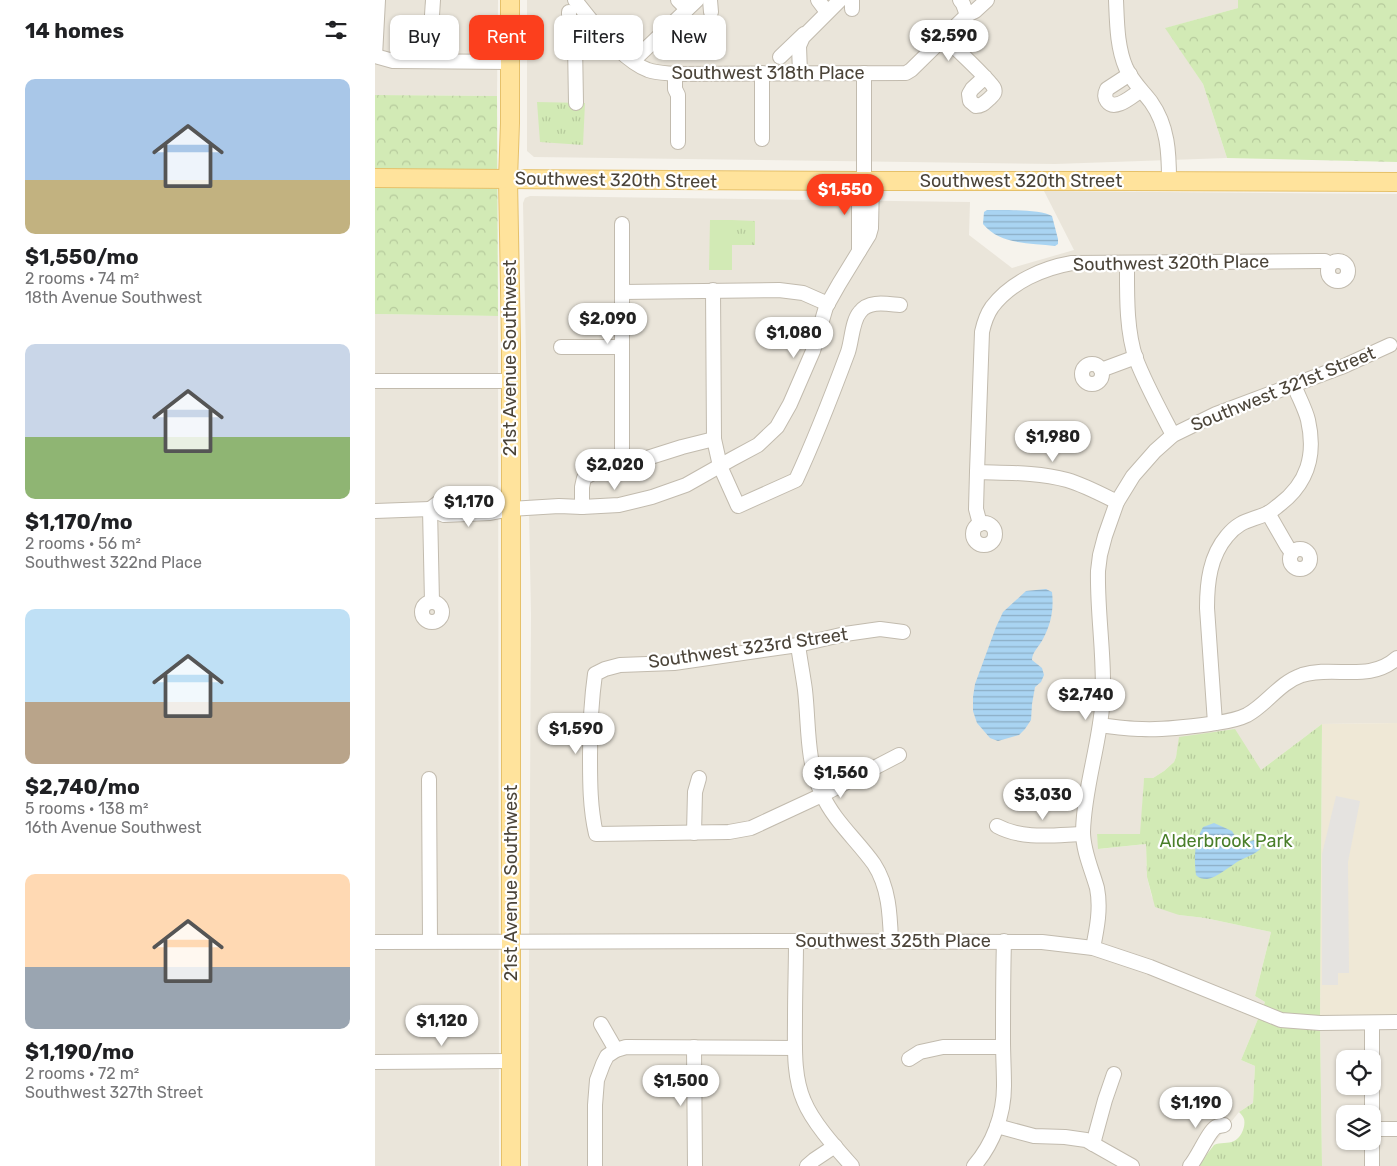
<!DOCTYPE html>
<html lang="en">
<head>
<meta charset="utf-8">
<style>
  body { margin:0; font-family:Rubik,sans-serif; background:#f2f2f2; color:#202124; height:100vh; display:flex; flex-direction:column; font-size:19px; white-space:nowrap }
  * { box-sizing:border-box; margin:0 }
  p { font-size:16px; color:#757577 }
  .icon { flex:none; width:28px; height:28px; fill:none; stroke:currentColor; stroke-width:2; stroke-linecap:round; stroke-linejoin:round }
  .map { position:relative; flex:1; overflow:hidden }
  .sheet { display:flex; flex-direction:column; background:#fff; width:375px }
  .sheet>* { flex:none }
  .hud { position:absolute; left:15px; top:15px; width:475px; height:45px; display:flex; gap:10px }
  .buttons { position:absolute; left:961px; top:1050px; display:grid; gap:10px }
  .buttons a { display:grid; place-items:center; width:45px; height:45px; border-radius:10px; background:#fff; box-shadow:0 1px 4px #0004; font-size:25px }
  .price { position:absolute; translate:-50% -42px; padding:0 11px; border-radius:18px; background:#fff; color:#222; font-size:16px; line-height:32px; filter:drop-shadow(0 1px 2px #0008) }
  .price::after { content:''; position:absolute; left:50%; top:30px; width:15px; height:11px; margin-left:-8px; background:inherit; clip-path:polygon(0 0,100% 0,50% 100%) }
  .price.active { background:#fc3f1d; color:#fff }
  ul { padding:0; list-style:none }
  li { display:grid; align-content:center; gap:10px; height:265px; padding:0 25px }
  li span { display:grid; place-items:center; height:155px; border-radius:10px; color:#555 }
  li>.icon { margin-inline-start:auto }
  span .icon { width:90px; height:90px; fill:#fffc; stroke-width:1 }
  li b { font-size:21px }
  h2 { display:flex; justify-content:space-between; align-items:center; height:60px; padding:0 25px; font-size:21px }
  .tag { padding:0 18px; border-radius:10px; background:#fff; box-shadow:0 1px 4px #0004; font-size:18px; line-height:45px }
  .tag.active { background:#fc3f1d; color:#fff }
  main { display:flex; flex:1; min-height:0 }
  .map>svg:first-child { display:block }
  .residential { fill:#eae5da; fill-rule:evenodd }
  .education { fill:#efe8d6 }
  .green { fill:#d2eab5 }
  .forest { fill:url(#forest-crowns) }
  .park { fill:url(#park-tufts) }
  .parking { fill:#e5e3e0 }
  .water { fill:url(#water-rules) }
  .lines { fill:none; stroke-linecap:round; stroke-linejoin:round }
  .minor-casing { stroke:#c2bbae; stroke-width:16 }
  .major-casing { stroke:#e6c16a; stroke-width:20 }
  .minor { stroke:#fff; stroke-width:14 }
  .major { stroke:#ffe39c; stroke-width:18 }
  .labels { text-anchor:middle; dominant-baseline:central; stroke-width:4.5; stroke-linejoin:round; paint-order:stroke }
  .street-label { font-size:18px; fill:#4b4439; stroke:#fff }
  .park-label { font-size:18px; fill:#4a7f2a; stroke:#fff }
</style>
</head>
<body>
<main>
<section class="sheet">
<h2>14 homes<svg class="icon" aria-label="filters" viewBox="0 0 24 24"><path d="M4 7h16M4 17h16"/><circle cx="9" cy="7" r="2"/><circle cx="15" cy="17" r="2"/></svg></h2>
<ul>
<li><span style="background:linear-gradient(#a9c7e8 65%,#c2b280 0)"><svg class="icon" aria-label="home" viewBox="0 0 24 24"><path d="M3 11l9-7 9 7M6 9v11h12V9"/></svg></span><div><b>$1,550/mo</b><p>2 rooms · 74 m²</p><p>18th Avenue Southwest</p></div></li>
<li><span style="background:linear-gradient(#c9d6e8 60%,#8fb573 0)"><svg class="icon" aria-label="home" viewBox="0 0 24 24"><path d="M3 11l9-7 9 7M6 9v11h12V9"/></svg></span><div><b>$1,170/mo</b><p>2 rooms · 56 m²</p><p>Southwest 322nd Place</p></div></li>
<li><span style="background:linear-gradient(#bfe0f5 60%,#b9a48a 0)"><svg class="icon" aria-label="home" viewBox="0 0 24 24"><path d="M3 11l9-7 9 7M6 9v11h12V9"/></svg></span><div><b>$2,740/mo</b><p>5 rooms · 138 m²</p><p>16th Avenue Southwest</p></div></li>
<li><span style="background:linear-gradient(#ffd9b3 60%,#9aa5b1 0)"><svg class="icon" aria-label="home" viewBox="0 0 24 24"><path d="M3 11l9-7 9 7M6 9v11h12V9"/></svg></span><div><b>$1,190/mo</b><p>2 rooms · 72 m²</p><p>Southwest 327th Street</p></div></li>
</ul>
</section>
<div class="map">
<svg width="1022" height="1166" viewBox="0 0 1022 1166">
  <defs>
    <pattern id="forest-crowns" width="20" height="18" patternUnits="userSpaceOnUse" patternTransform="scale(1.25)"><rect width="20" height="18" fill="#d2eab5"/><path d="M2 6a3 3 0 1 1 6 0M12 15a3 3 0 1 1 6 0" fill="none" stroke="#b6ca9c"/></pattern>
    <pattern id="park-tufts" width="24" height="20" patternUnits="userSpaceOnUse" patternTransform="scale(1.25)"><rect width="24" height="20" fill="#d2eab5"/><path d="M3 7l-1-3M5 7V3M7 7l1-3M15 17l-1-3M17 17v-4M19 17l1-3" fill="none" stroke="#b6ca9c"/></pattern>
    <pattern id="water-rules" width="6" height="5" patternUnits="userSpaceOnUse" patternTransform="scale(1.25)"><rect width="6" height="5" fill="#a9d4f2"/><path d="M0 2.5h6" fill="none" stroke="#8caec5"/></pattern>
  </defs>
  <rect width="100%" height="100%" fill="#f6f3ec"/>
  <g class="residential">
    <polygon points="0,0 123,0 122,96 0,95"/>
    <polygon points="152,0 863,0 863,8 791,28 828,84 852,158 680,164 159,157 152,151"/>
    <polygon points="669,191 1022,194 1022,723 947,724 886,770 805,737 801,757 799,762 789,771 778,778 769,779 766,834 722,834 724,849 771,844 772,877 777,897 804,915 830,918 896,932 880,996 890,1002 866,1060 880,1066 878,1103 864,1112 836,1147 823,1166 153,1166 156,614 148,203 150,198 155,196 595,202 594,235 637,268 699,250"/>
    <polygon points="0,314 123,316 124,1166 0,1166"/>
    <path d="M1022,1022V1166H947L945,1023ZM970,1059H998V1086H970ZM970,1114H998V1141H970Z"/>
  </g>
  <polygon class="education" points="1022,723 1022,1022 945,1023 947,724"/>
  <polygon class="green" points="335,220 357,220 357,270 334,270"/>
  <g class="forest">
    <polygon points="863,0 1022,0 1022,162 852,158 828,84 790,28 863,8"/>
    <polygon points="0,95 122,96 123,316 0,314"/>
  </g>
  <g class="park">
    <polygon points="162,102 210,103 208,145 165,142"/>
    <polygon points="357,220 380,221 380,245 357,245"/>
    <path d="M947,724L945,1023L947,1166H823L839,1145C845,1142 853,1144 859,1141C866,1138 871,1126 869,1119C868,1116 866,1114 864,1112L878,1103L880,1066L866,1060L890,1002L880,996L896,932L830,918L804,915L780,907L772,877L771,844L723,849L722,834H765L769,778H778L789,771L799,762L801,757L804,737L860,729L886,770Z"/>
  </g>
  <polygon class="parking" points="961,796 985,801 973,862 974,973 963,973 963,985 947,985 947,854"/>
  <g class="water">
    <path d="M612,210C627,210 666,209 677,216L683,239V244L680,246C656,243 625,245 608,224L609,212Z"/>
    <path d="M671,589L677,592C679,609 676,624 668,639C664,647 657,652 657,660L667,668L669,675L666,682L660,687L657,704L656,720L650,729L644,735L623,741L615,738L602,723L598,711V697L600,684L621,627L628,612L651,591Z"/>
    <path d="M839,823L857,831L863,841L870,843L879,840L886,845V848C880,855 870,857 862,862C854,867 841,878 832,879C827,879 824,878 821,875C819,857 819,843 828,827Z"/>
  </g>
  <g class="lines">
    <defs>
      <g id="minor">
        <path d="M200,0C216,21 248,61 273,70C282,73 291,73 300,74L531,73L536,70L592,15L600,11L612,0"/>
        <polyline points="303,0 312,9"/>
        <polyline points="335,0 336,12"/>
        <polyline points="443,0 452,12"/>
        <polyline points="477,0 477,9"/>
        <polyline points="585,0 588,4 592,15"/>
        <path d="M741,0C742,23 742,47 751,68C758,83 767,90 776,102C793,126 794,153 794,180"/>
        <polyline points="194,12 194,35 196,38 202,41"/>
        <path d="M569,37C577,45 617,82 619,88C621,93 618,95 615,98C610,102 608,106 601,106L595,101L594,94L597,89L610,77"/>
        <polyline points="0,56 18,61 135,62"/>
        <polyline points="0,56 3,0"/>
        <polyline points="405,57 429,34"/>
        <polyline points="54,61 58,0"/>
        <polyline points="258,61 322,0"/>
        <polyline points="387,73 387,139"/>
        <polyline points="425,73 424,46 428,37 465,0"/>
        <polyline points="300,74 300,89 303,95 303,142"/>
        <path d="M755,74L732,89C730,93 729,97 732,101C740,112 757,96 765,91"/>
        <polyline points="201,103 200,44 203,39 218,23"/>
        <polyline points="484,181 484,251"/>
        <polyline points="489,181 489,73"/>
        <polyline points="247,224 247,466"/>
        <circle cx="963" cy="271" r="10"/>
        <path d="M752,263C752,293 751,330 761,359C771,385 785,410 798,435"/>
        <path d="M338,290L339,439L345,466L363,506L421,480C440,439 457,395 473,352C477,340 477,321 485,312C494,300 512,304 525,305"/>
        <polyline points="247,292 404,290 428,293 453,304"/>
        <polyline points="186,347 247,347"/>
        <circle cx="717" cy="374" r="10"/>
        <polyline points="726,370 761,357"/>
        <polyline points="0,381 135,381"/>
        <path d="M602,472C631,473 663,472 692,480C709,485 726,494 742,502"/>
        <polyline points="207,507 207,487 209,478 218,473 247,466 307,447 339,439"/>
        <polyline points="55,509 57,602"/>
        <polyline points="55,509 67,500 114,501 135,508"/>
        <polyline points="0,511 55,509 69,515 115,513 135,509 184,506 207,507 244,505 277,497 311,485 357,459 383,445 402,427 415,404 438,351 451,307 464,284 494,235 496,228 497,181"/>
        <polyline points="893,513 912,546 917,553"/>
        <circle cx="609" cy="534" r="11"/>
        <path d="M605,524L601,509L602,472L607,332C609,323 612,314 617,307C636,282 668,268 697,263L945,261H950L955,264"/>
        <circle cx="925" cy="559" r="10"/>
        <circle cx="57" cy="612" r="10"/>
        <path d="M423,645C425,660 428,675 430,690C434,725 431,761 447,794C459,821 482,840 499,864C514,887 515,915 516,941"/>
        <path d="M840,723L832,608C832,582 835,556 852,536C865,520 875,521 891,514C896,512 900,508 904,505C933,483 941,455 933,420C930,408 923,396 919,385"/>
        <path d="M725,725C739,727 753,729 767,729C789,730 813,727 835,724C848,722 860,721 872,715C892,704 904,683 927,675C959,665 994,683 1022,658"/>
        <path d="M524,755L447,795L376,828L354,832L221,834C215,808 215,782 215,756C215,728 216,702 220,674L230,669L245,665L299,663L423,645L470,634L505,629L528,632"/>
        <polyline points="54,779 55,941"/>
        <path d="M622,826C648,840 679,835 708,834"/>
        <polyline points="319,833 320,792 324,778"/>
        <path d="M421,941C421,966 420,992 420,1018C420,1045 418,1076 429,1101C438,1123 461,1148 477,1166"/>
        <polyline points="0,942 421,941 667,942 718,948 775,967 906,1020 945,1023 1022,1022"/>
        <path d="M718,948C722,928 726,908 722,888C717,870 708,851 708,832C709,790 723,750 727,708C731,663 722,617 723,571L725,555L730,536L742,502L758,476L780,451L798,435L841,414L969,366L1015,345"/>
        <polyline points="997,1023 997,1059"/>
        <polyline points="226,1024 241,1050"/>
        <polyline points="319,1047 320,1166"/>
        <polyline points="534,1059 545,1052 568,1047 628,1047"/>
        <polyline points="0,1062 135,1061"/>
        <polyline points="997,1086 997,1114"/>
        <polyline points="622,1126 659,1136 690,1137 711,1140 757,1166"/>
        <polyline points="998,1129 1022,1129"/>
        <polyline points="718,1144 730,1100 739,1074"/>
        <polyline points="220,1166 220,1105 222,1080 228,1064 232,1056 241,1050 251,1047 420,1048"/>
        <polyline points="432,1166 439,1160 460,1146"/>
        <path d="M599,1166C618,1144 629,1115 629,1086C629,1071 628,1055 628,1040C628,1007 628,974 629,941"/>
        <path d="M815,1166C823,1157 833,1132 841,1127C843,1126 846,1126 849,1125"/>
        <polyline points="997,1166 997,1141"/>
      </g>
      <g id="major">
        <polyline points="135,0 135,123 133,179 136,343 136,1166"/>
        <path d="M0,178C161,179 322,181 483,181C663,182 842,180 1022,182"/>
      </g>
    </defs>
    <use href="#minor" class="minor-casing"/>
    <use href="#major" class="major-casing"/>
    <use href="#minor" class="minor"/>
    <use href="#major" class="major"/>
  </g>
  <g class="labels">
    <g class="street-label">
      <text x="393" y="73">Southwest 318th Place</text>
      <text transform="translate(241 180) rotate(1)">Southwest 320th Street</text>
      <text x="646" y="181">Southwest 320th Street</text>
      <text transform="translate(796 263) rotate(-1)">Southwest 320th Place</text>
      <text transform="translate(135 358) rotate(-90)">21st Avenue Southwest</text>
      <text transform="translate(908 389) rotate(-22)">Southwest 321st Street</text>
      <text transform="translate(373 648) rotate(-8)">Southwest 323rd Street</text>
      <text transform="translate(136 883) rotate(-90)">21st Avenue Southwest</text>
      <text x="518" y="941">Southwest 325th Place</text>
    </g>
    <g class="park-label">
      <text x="851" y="841">Alderbrook Park</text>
    </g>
  </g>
</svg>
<div class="buttons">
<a><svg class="icon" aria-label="locate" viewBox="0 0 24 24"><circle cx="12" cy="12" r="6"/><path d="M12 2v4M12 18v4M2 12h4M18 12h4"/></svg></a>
<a><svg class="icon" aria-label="layers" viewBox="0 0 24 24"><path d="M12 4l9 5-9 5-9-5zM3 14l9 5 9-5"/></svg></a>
</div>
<b class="price" style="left:574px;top:62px">$2,590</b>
<b class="price active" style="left:470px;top:216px">$1,550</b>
<b class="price" style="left:233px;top:345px">$2,090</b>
<b class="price" style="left:419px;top:359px">$1,080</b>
<b class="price" style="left:678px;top:463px">$1,980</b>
<b class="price" style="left:240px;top:491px">$2,020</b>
<b class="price" style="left:94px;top:528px">$1,170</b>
<b class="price" style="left:711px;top:721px">$2,740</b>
<b class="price" style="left:201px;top:755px">$1,590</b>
<b class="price" style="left:466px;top:799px">$1,560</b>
<b class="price" style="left:668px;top:821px">$3,030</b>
<b class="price" style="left:67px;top:1047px">$1,120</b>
<b class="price" style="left:306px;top:1107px">$1,500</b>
<b class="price" style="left:821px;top:1129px">$1,190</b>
<div class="hud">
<a class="tag">Buy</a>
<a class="tag active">Rent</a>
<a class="tag">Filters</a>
<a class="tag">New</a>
</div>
</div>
</main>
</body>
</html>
